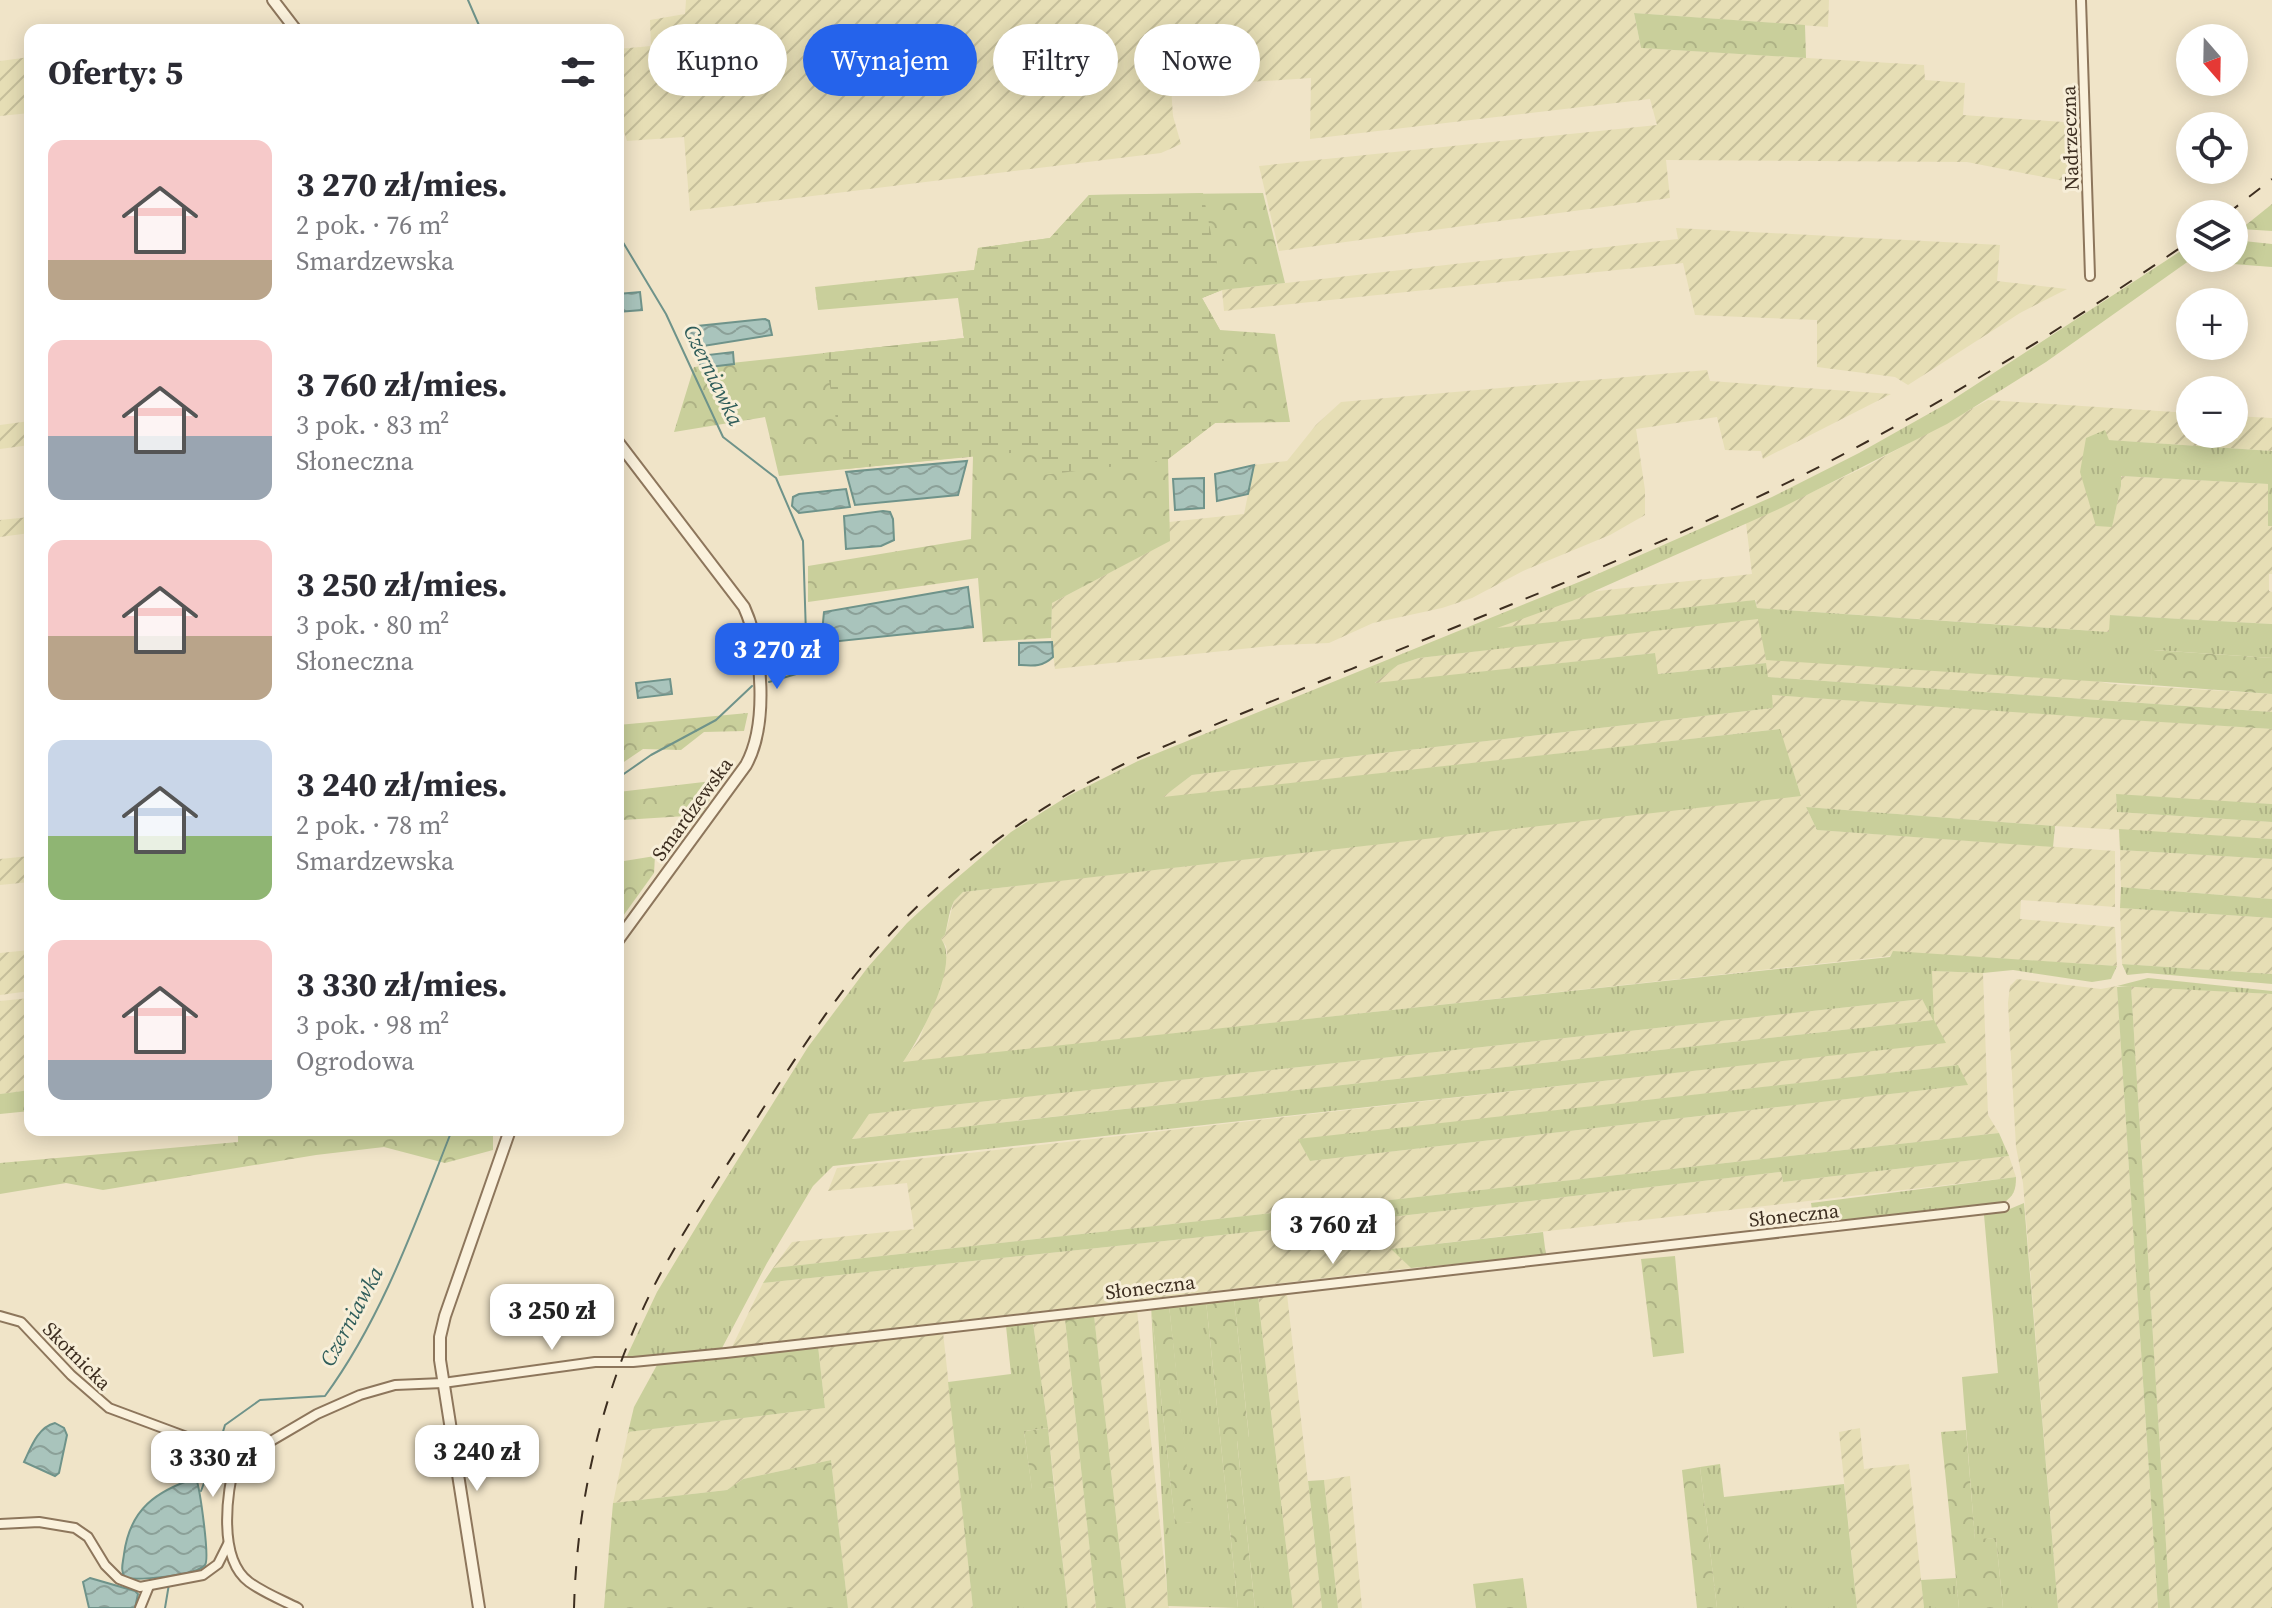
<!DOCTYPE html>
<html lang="pl">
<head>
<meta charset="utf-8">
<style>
  body { margin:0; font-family:"Source Serif 4",serif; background:#f7f7f7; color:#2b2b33; height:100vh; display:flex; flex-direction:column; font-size:30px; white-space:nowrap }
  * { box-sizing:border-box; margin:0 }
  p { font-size:26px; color:#7c7c81 }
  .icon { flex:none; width:44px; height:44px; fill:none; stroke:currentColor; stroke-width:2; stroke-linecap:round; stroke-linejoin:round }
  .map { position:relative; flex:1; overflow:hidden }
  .side { position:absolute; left:24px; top:24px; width:600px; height:1112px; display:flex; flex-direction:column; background:#fff; border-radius:16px; box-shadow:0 4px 20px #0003 }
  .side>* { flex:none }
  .hud { position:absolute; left:648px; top:24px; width:760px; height:72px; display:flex; gap:16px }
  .needle { width:52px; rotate:160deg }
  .buttons { position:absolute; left:2176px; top:24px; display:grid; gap:16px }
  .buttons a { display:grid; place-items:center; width:72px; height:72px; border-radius:50%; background:#fff; box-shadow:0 4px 20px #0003; font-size:40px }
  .price { position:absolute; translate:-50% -68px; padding:0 18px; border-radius:16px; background:#fff; color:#222; font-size:26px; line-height:52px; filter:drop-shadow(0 2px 4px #0008) }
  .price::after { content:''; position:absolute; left:50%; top:48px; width:24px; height:18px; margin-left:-12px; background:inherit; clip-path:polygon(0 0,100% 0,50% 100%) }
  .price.on { background:#2563eb; color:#fff }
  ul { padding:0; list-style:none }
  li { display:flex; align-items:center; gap:24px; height:200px; padding:0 24px }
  li span { display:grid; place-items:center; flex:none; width:224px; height:160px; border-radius:16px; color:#555 }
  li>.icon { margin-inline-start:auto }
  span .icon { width:96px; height:96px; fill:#fffc; stroke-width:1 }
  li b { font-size:34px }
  h2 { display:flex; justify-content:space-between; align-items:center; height:96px; padding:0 24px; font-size:34px }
  .chip { padding:0 28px; border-radius:36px; background:#fff; box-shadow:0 4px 20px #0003; font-size:28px; line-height:72px }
  .chip.on { background:#2563eb; color:#fff }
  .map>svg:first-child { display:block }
  .farmland { fill:url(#farmland-furrows); fill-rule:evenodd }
  .grass { fill:url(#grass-tufts); fill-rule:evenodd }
  .forest { fill:url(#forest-crowns) }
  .wetland { fill:url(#wetland-marsh) }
  .water { fill:url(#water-waves); stroke:#6f938a; stroke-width:2 }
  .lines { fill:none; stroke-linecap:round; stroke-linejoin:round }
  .stream { stroke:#6f938a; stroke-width:2 }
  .minor-casing { stroke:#8d765c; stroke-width:12 }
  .tertiary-casing { stroke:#8d765c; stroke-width:14 }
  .minor { stroke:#faf1dc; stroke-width:8 }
  .tertiary { stroke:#faf1dc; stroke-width:10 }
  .rail { stroke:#3d2e20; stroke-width:2; stroke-dasharray:14 14; stroke-linecap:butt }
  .labels { text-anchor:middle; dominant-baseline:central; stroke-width:6; stroke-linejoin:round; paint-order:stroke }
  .street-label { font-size:20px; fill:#3d2e20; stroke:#f7eed8 }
  .water-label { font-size:22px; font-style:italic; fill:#2f5d5a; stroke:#f7eed8 }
</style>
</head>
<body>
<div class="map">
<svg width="2272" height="1608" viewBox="0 0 2272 1608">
  <defs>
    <pattern id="farmland-furrows" width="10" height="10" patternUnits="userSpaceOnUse" patternTransform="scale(2)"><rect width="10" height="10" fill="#e6deb5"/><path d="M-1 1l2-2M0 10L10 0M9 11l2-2" fill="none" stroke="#c6bf9b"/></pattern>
    <pattern id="grass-tufts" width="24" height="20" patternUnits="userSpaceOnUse" patternTransform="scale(2)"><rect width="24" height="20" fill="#c9cf9b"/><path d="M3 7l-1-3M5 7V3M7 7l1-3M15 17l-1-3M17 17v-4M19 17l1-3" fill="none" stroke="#aeb285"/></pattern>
    <pattern id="forest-crowns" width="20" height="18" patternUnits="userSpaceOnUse" patternTransform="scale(2)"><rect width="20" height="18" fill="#c9cf9b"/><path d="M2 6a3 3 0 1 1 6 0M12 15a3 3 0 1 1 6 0" fill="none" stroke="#aeb285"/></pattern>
    <pattern id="wetland-marsh" width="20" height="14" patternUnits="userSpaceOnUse" patternTransform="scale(2)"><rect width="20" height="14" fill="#c9cf9b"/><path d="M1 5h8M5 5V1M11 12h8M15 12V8" fill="none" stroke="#aeb285"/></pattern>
    <pattern id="water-waves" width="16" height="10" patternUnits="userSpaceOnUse" patternTransform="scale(2)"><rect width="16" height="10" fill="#a9c4bc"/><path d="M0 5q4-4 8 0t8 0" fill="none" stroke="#8ba098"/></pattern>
  </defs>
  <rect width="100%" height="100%" fill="#f0e4c8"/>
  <g class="farmland">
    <polygon points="686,0 1829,0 1828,27 1634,13 1641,48 1924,65 1925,80 1965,83 1963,115 2077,123 2079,184 1967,162 1666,160 1670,198 1279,251 1259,166 1657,125 1650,99 1310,139 1311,78 1171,87 1173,116 1181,144 1161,153 690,211 684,137 627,141 618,113 618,49 651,46 650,20 685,14"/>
    <polygon points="30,57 30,113 0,116 0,61"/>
    <polygon points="1676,228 2000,245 1997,281 2067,289 2020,313 1908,385 1895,377 1817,367 1817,320 1695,315 1683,263 1224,311 1222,290 1678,239"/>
    <polygon points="1707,370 1710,381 1891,394 1763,459 1761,451 1725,450 1717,417 1636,429 1645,490 1645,515 1610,535 1523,571 1472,598 1442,608 1373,623 1329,643 1280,645 1055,669 1051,638 1052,603 1169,541 1169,522 1244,514 1254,465 1287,461 1316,425 1341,402"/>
    <polygon points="1988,400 2190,413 2190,434 2234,434 2234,416 2272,418 2272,451 2108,440 2105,431 2096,526 2112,526 2121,486 2120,476 2269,484 2268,525 2272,526 2272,574 2269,574 2269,591 2272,592 2272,624 2111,615 2110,632 1757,608 1756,600 1492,629 1589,592 1752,574 1746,523 1865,467"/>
    <polygon points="30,421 30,445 0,449 0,425"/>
    <polygon points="30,517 30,533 0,537 0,520"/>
    <polygon points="1758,618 2112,684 2272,694 2272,712 1768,677 1765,663 1657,674 1654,653 1373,684 1398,665 1419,658"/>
    <polygon points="1771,695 2272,729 2272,804 2116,795 2117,812 2272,822 2272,839 2055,826 1806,807 1817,830 2115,851 2115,907 2021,900 2020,919 2115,927 2117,966 1893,952 1890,956 902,1063 919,1040 939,988 947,953 946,946 941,939 945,935 954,901 963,892 1801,795 1779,729 1161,798 1192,775 1773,708"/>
    <polygon points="2120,850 2272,859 2272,899 2121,887"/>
    <polygon points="30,856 30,882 0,885 0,859"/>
    <polygon points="2120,908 2272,918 2272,974 2122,964"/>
    <polygon points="30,950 30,991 0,995 0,953"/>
    <path d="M1932,971L1983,973L1988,1115L1999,1133L773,1268L792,1242L914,1229L907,1183L828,1191L837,1168L1945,1042L1933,1020L851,1139L868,1114L1922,999L1933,1018ZM1957,1065L1967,1085L1310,1161L1299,1140Z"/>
    <polygon points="2017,979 2101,989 2117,986 2158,1608 2058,1608 2023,1183 2016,1147 2008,1003 2010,986"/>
    <polygon points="2131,986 2272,994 2272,1608 2170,1608"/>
    <polygon points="30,998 30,1090 0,1094 0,1001"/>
    <polygon points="2009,1156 2016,1177 1392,1249 1411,1268 732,1347 763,1283 1365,1220 1781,1172 1783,1182"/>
    <polygon points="1287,1294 1322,1608 1293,1608 1258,1296"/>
    <polygon points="1137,1310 1169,1608 1126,1608 1094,1315"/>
    <polygon points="1065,1319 1096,1608 1068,1608 1048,1428 1033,1323"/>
    <polygon points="943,1332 973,1608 848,1608 831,1460 743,1479 727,1490 613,1503 628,1432 825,1408 818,1346"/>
    <polygon points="1860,1428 1864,1469 1909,1464 1924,1608 1857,1608 1839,1432"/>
    <polygon points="1350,1476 1362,1608 1338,1608 1324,1480"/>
  </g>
  <g class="grass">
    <path d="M2190,245V258H2193L2046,362L1947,424L1781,508L1572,601L1497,628L1755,600L1757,608L2109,632L2110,615L2272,624V658L2154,650L2151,685L1766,660L1758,619L1419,658L1398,665L1375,683L1655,653L1658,674L1766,663L1768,677L2113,701V719L1772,695L1773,708L1192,775L1163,797L1780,729L1801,796L963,892L954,901L950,911L945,935L941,939C961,963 919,1040 903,1062L1890,957L1893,951L2117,966L2111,979L2092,982L2013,970L1983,973L1932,971L1934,1020L1946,1043L833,1166L813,1186L767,1263L722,1348L626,1358L657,1292L712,1201L808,1047L868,967L907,923L944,889L1011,832L1068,796L1138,761L1584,580L1772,497L1859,453L1946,404ZM1922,999L1933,1020L852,1139L869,1114Z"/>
    <polygon points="2105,430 2109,440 2272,451 2272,526 2268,526 2268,484 2121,476 2121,486 2112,527 2096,526 2080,472 2086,438"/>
    <polygon points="2116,794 2272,804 2272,822 2117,812"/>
    <polygon points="1806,807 2055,826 2053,847 1817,830"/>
    <polygon points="2119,829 2272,839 2272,859 2120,850"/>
    <polygon points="2121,887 2272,899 2272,918 2120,908"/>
    <polygon points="2122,964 2272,974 2272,984 2147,973 2127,975"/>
    <polygon points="2148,978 2272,991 2272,994 2117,986"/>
    <polygon points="1958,1065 1968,1085 1310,1161 1298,1139"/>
    <polygon points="1999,1133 2009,1156 1783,1182 1781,1172 1365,1220 763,1283 773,1268"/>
    <path d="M2016,1177C2016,1190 2014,1196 2003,1203L1814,1224L1811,1203Z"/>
    <polygon points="2024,1203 2058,1608 2003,1608 1996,1538 1975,1540 1962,1377 1998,1373 1984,1215 2005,1211"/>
    <polygon points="1543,1232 1546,1256 1411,1268 1391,1249"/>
    <polygon points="1258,1296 1293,1608 1255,1608 1237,1440 1249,1437 1234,1298"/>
    <polygon points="1206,1301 1238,1608 1168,1606 1151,1307 1175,1523 1192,1522 1169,1305"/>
    <polygon points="1033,1323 1048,1428 1024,1431 1032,1489 1054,1487 1068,1608 973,1608 948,1382 1011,1374 1006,1326"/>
    <polygon points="1720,1464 1724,1497 1844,1484 1857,1608 1717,1608 1700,1467"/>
    <polygon points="1324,1480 1338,1608 1322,1608 1308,1481"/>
    <polygon points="1956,1578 1959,1608 1924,1608 1921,1580"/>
  </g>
  <g class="forest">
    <polygon points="1634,13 1805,25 1806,58 1641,48"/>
    <polygon points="1263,193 1285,283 1222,290 1202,298 1220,330 1275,334 1290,422 1215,423 1168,459 1170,541 1052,603 1051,638 983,642 978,578 808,602 808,566 971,539 973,456 779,476 765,417 674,432 694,367 964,338 958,298 818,310 815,287 974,270 978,248 1050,238 1089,195"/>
    <polygon points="2272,204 2272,231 2241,229"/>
    <polygon points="2234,240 2272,244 2272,267 2194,261 2198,258 2234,258"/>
    <polygon points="2153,650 2272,658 2272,694 2151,685"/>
    <polygon points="2113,701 2272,712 2272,729 2113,719"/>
    <polygon points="748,713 744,731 704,732 681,750 643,749 618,766 618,725"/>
    <polygon points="721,780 701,815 623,820 624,837 618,839 618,792"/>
    <polygon points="655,856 654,873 618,923 618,862"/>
    <polygon points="2131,986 2170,1608 2158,1608 2117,987"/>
    <polygon points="30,1090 30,1111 0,1114 0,1094"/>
    <polygon points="238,1130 493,1130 493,1150 445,1163 384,1147 316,1155 103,1190 66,1183 0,1194 0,1163 238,1142"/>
    <polygon points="1675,1256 1684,1353 1653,1357 1641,1259"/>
    <polygon points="1234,1298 1249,1438 1237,1441 1255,1608 1238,1608 1206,1301"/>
    <polygon points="1169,1305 1193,1522 1175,1524 1151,1307"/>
    <polygon points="1094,1315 1126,1608 1096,1608 1065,1319"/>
    <polygon points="818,1346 825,1408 628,1432 634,1407 657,1365"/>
    <polygon points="1048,1428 1054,1487 1032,1490 1024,1431"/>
    <polygon points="1966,1430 1975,1539 1996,1538 2003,1608 1959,1608 1941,1432"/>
    <polygon points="831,1460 848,1608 604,1608 613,1503 727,1490 743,1479"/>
    <polygon points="1700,1467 1717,1608 1697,1608 1682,1470"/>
    <polygon points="1523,1578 1527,1608 1476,1608 1473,1584"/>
  </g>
  <polygon class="wetland" points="1203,193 1222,290 1202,298 1220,330 1225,370 1215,423 1167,460 1043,475 1040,450 845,469 824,353 964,338 956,272 975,270 978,248 1050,238 1089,195"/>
  <g class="water">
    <polygon points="640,292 642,310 618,312 618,294"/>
    <polygon points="765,319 769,321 772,335 697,347 690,345 688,327"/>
    <polygon points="733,352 734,364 701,368 699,356"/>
    <polygon points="967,461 958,495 855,505 846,472"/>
    <polygon points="1254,465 1248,494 1217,501 1215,474"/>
    <polygon points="1204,478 1204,508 1175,510 1173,479"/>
    <polygon points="846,489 850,507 799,513 792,506 793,497 799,494"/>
    <polygon points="883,511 890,512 893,519 894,540 881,546 846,549 844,516"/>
    <polygon points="968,587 973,627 821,643 824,612"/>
    <path d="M1052,642L1053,657C1042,667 1034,666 1019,665V643Z"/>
    <polygon points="670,679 672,694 638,698 636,683"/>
    <path d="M55,1423L64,1428L67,1435L59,1473L55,1476L24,1462C31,1447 38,1427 55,1423Z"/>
    <path d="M196,1478C200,1489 210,1559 205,1565C196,1576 140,1580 125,1578C120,1570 123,1563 124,1554C130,1509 156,1491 196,1478Z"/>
    <polygon points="90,1578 135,1591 138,1594 135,1608 89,1608 83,1582"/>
  </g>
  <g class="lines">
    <g class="stream">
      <polyline points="468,0 481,30"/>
      <polyline points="618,234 666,314 723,437 776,478 803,541 807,666 803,672 769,682"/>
      <polyline points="618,778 651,755 716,720 752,686"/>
      <path d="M219,1445L225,1425L260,1400L325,1396C383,1317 416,1221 452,1130"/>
      <polyline points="201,1491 214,1456"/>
      <polyline points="165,1608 169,1584"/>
    </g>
    <defs>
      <g id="minor">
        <polyline points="2081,0 2090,276"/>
        <polyline points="0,1316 21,1322 71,1375 109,1408 187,1437 222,1454 242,1458 317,1414 360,1395 395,1385 443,1383 595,1362 633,1362 726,1353 2004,1207"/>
        <path d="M236,1458C227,1491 217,1558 249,1582C264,1593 282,1600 298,1608"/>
        <polyline points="0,1524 39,1522 75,1528 88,1537 105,1565 119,1579 140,1587 203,1575 218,1564 228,1544"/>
        <polyline points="140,1608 149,1586"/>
      </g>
      <g id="tertiary">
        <polyline points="273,0 296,30"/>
        <path d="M618,442L744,607C763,649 768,725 746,765L618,940"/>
        <polyline points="479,1608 440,1360 440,1337 445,1316 510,1130"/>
      </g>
    </defs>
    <use href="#minor" class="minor-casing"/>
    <use href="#tertiary" class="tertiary-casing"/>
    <use href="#minor" class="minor"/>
    <use href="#tertiary" class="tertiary"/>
    <g class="rail">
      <polyline points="2227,214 2272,179"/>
      <path d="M574,1608C577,1497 603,1388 653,1288C681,1233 717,1181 750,1129C784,1076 817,1023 856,974C928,883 1020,815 1124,764C1347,665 1579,586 1797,478C1934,410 2065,327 2190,241"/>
    </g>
  </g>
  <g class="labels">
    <g class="street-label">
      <text transform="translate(2070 138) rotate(-92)">Nadrzeczna</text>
      <text transform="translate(692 809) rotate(-54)">Smardzewska</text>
      <text transform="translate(1794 1215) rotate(-6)">Słoneczna</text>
      <text transform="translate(1150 1287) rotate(-7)">Słoneczna</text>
      <text transform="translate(77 1356) rotate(45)">Skotnicka</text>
    </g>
    <g class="water-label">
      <text transform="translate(714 375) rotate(64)">Czerniawka</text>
      <text transform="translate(351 1316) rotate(-62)">Czerniawka</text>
    </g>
  </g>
</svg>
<div class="buttons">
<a><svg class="needle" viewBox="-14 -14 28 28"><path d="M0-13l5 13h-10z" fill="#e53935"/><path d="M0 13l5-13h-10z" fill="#7c7c81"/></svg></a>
<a><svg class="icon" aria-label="locate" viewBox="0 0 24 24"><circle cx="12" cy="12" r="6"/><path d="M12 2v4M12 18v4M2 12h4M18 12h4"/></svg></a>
<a><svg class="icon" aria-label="layers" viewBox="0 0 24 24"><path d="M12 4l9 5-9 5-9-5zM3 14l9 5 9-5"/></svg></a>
<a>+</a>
<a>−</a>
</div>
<b class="price on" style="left:777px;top:691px">3 270 zł</b>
<b class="price" style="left:1333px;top:1266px">3 760 zł</b>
<b class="price" style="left:552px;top:1352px">3 250 zł</b>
<b class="price" style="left:477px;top:1493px">3 240 zł</b>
<b class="price" style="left:213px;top:1499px">3 330 zł</b>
<div class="hud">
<a class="chip">Kupno</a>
<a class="chip on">Wynajem</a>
<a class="chip">Filtry</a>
<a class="chip">Nowe</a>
</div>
<section class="side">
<h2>Oferty: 5<svg class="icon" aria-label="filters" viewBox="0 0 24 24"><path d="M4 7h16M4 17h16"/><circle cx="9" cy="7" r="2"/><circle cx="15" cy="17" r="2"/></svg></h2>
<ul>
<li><span style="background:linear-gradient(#f6c9c9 75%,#b9a48a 0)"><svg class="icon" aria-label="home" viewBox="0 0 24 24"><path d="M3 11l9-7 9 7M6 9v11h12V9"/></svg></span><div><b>3 270 zł/mies.</b><p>2 pok. · 76 m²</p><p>Smardzewska</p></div></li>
<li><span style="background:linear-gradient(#f6c9c9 60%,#9aa5b1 0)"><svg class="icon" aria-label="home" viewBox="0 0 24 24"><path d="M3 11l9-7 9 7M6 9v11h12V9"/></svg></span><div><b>3 760 zł/mies.</b><p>3 pok. · 83 m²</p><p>Słoneczna</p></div></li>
<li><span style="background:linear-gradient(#f6c9c9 60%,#b9a48a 0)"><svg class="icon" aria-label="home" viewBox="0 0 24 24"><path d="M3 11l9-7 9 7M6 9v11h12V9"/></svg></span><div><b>3 250 zł/mies.</b><p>3 pok. · 80 m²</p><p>Słoneczna</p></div></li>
<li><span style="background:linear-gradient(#c9d6e8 60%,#8fb573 0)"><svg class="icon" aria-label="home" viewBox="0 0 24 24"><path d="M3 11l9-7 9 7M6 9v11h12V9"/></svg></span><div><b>3 240 zł/mies.</b><p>2 pok. · 78 m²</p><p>Smardzewska</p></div></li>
<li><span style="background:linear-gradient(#f6c9c9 75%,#9aa5b1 0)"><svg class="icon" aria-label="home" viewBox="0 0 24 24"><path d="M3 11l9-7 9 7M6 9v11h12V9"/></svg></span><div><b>3 330 zł/mies.</b><p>3 pok. · 98 m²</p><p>Ogrodowa</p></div></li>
</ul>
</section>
</div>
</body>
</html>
